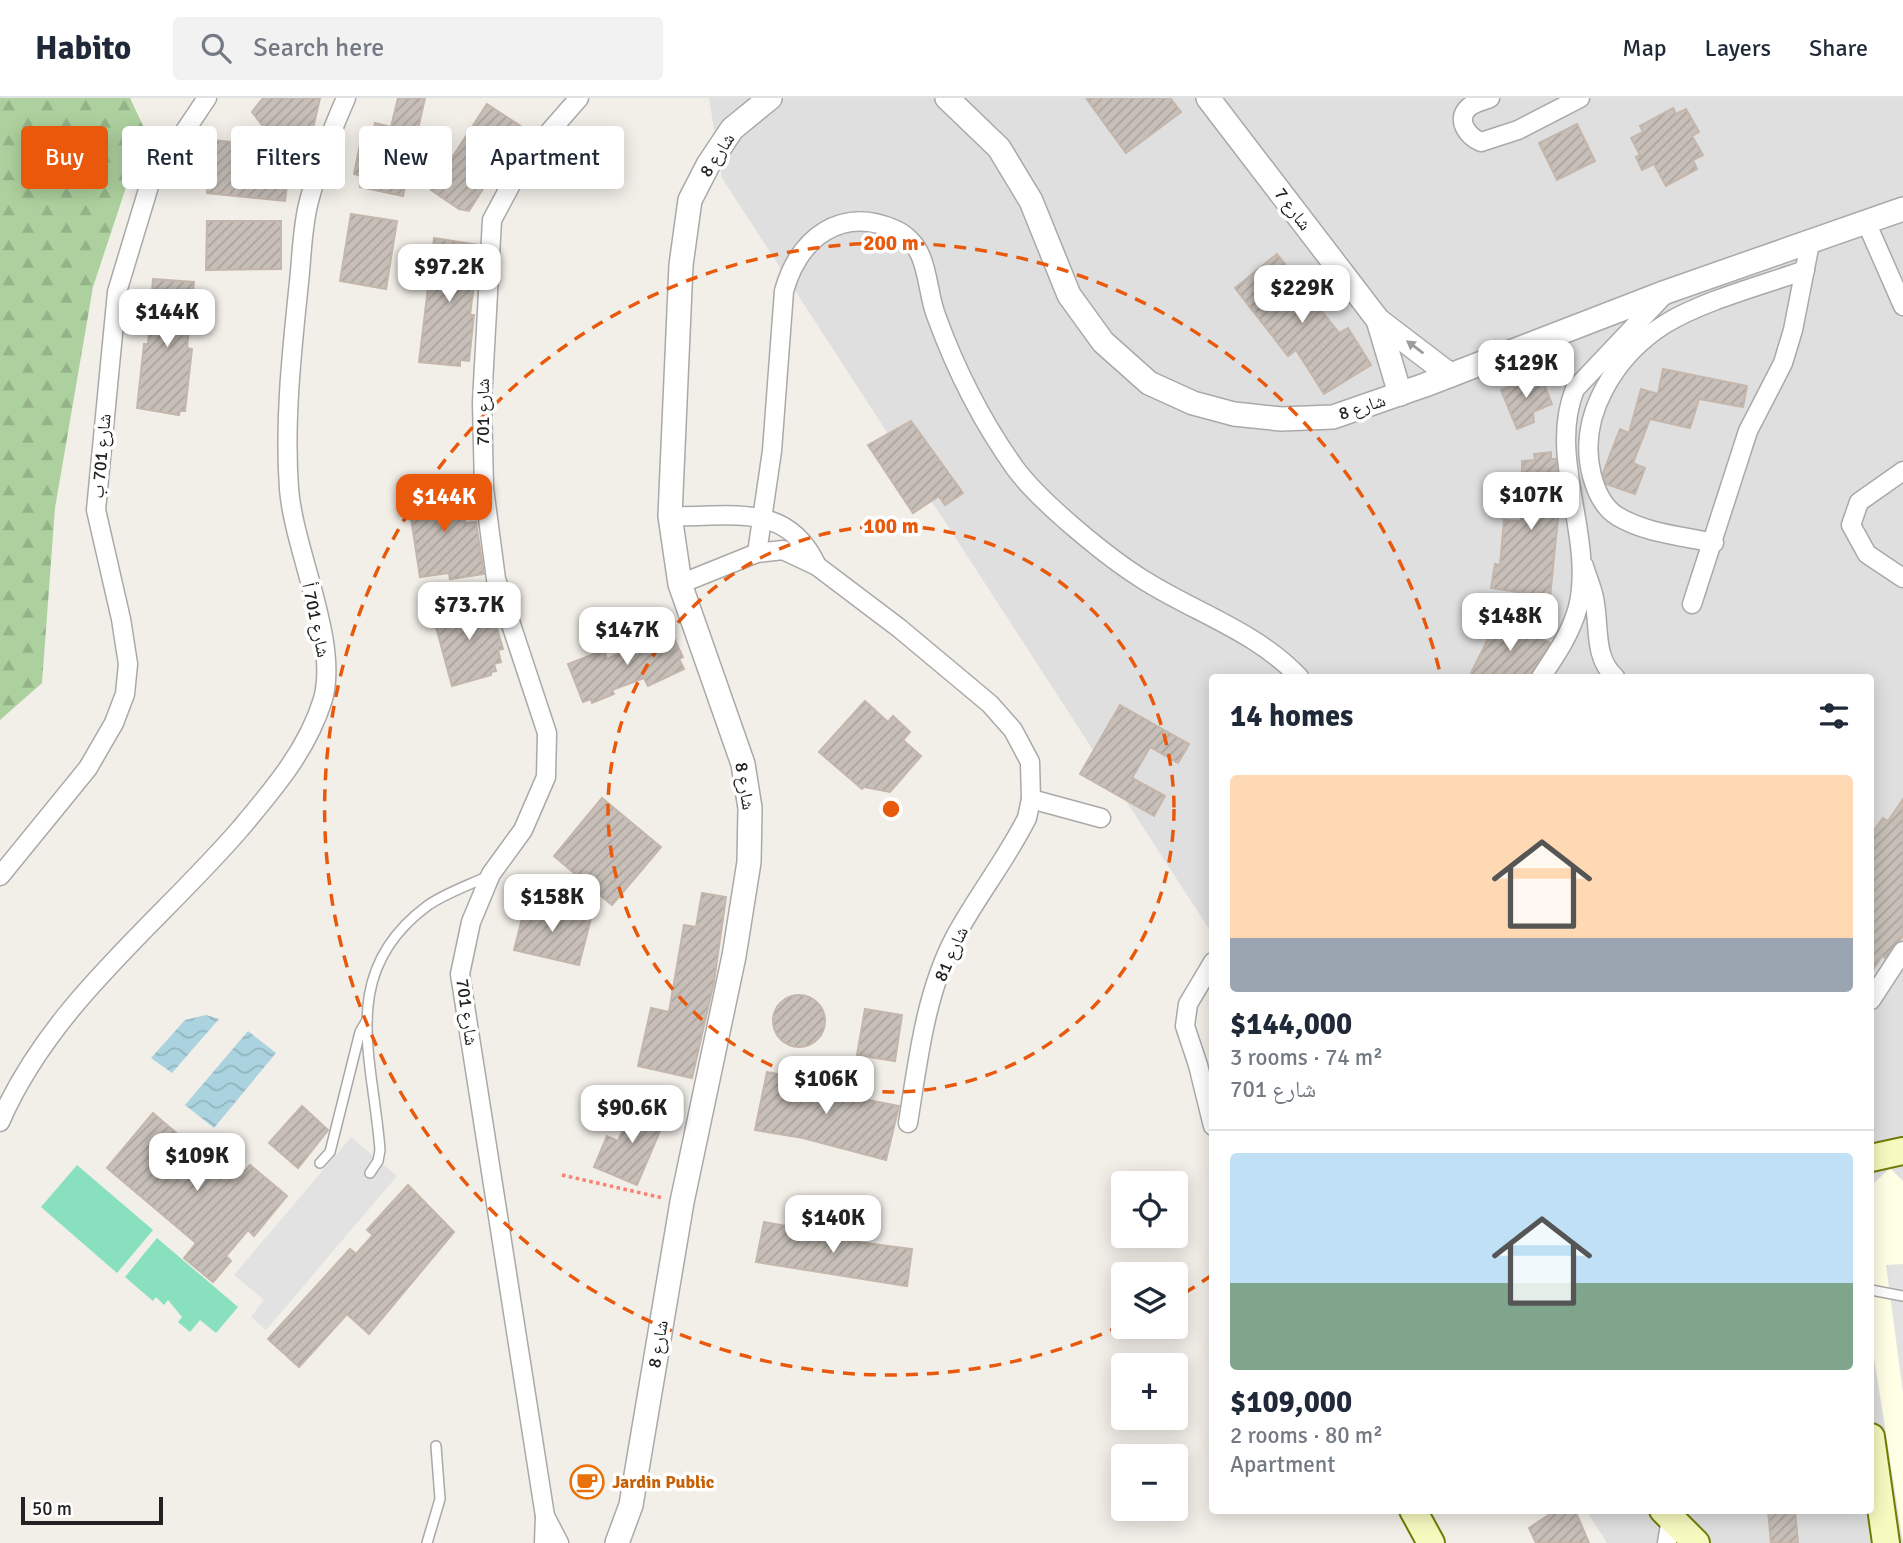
<!DOCTYPE html>
<html lang="en">
<head>
<meta charset="utf-8">
<style>
  body { margin:0; font-family:Signika,"Noto Naskh Arabic",sans-serif; background:#f2f2f3; color:#1f2937; height:100vh; display:flex; flex-direction:column; font-size:26px; white-space:nowrap }
  * { box-sizing:border-box; margin:0 }
  p { font-size:23px; color:#747a83 }
  .icon { flex:none; width:38px; height:38px; fill:none; stroke:currentColor; stroke-width:2; stroke-linecap:round; stroke-linejoin:round }
  .map { position:relative; flex:1; overflow:hidden }
  .details { position:absolute; left:1209px; top:576px; width:665px; height:840px; display:flex; flex-direction:column; background:#fff; border-radius:7px; box-shadow:0 4px 18px #0003 }
  .details>* { flex:none }
  .banner { position:absolute; left:21px; top:28px; width:665px; height:63px; display:flex; gap:14px }
  .tools { position:absolute; left:1111px; top:1073px; display:grid; gap:14px }
  .tools a { display:grid; place-items:center; width:77px; height:77px; border-radius:7px; background:#fff; box-shadow:0 4px 18px #0003; font-size:35px }
  .scale { position:absolute; left:21px; bottom:18px; width:142px; box-sizing:border-box; padding-left:7px; border:4px solid #222; border-top:0; font-size:19px; line-height:24px; white-space:nowrap; color:#222; -webkit-text-stroke:5px #fff; paint-order:stroke }
  .price { position:absolute; translate:-50% -60px; padding:0 16px; border-radius:14px; background:#fff; color:#222; font-size:23px; line-height:46px; filter:drop-shadow(0 2px 4px #0008) }
  .price::after { content:''; position:absolute; left:50%; top:42px; width:21px; height:16px; margin-left:-10px; background:inherit; clip-path:polygon(0 0,100% 0,50% 100%) }
  .price.current { background:#ea580c; color:#fff }
  ul { padding:0; list-style:none }
  li { display:grid; align-content:center; gap:14px; height:371px; padding:0 21px }
  li+li { border-top:2px solid #e0e1e3 }
  li span { display:grid; place-items:center; height:217px; border-radius:7px; color:#555 }
  li>.icon { margin-inline-start:auto }
  span .icon { width:126px; height:126px; fill:#fffc; stroke-width:1 }
  li b { font-size:30px }
  h2 { display:flex; justify-content:space-between; align-items:center; height:84px; padding:0 21px; font-size:30px }
  .tag { padding:0 24px; border-radius:7px; background:#fff; box-shadow:0 4px 18px #0003; font-size:24px; line-height:63px }
  .tag.current { background:#ea580c; color:#fff }
  header { display:flex; align-items:center; gap:42px; box-sizing:border-box; height:98px; padding:0 35px; background:#fff; border-bottom:2px solid #e0e1e3 }
  header strong { font-size:33px }
  nav { display:flex; gap:38px; margin-inline-start:auto; font-size:24px }
  .search { width:490px; height:63px; background:#f2f2f3; display:flex; align-items:center; gap:18px; box-sizing:border-box; padding:0 24px; border-radius:7px; color:#747a83; font-size:26px }
  .map>svg:first-child { display:block }
  .residential { fill:#e0dfdf }
  .education { fill:#ffffe5 }
  .forest { fill:url(#forest-firs) }
  .pitch { fill:#88e0be }
  .parking { fill:#e2e2e2 }
  .water { fill:url(#water-waves) }
  .building { fill:url(#building-hatch); stroke:#c4b6ab; stroke-width:2 }
  .lines { fill:none; stroke-linecap:round; stroke-linejoin:round }
  .service-casing { stroke:#a9a9a9; stroke-width:12 }
  .minor-casing { stroke:#a9a9a9; stroke-width:21 }
  .tertiary-casing { stroke:#a9a9a9; stroke-width:26 }
  .secondary-casing { stroke:#707d05; stroke-width:30 }
  .path { stroke:#fa8072; stroke-width:3.5; stroke-dasharray:3.5 3.5; stroke-linecap:butt }
  .service { stroke:#fff; stroke-width:9 }
  .minor { stroke:#fff; stroke-width:18 }
  .tertiary { stroke:#fff; stroke-width:23 }
  .secondary { stroke:#f7fabf; stroke-width:26 }
  .oneway { fill:#9c9c9c }
  .ring { fill:none; stroke:#e8590c; stroke-width:3.5; stroke-dasharray:12 9 }
  .labels { text-anchor:middle; dominant-baseline:central; stroke-width:7; stroke-linejoin:round; paint-order:stroke }
  .street-label { font-size:18px; fill:#222; stroke:#fff }
  .food-label { font-size:18px; font-weight:bold; fill:#c56008; stroke:#fff; text-anchor:start }
  .centre { fill:#e8590c; stroke:#fff; stroke-width:3.5 }
  .ring-label { font-size:21px; text-anchor:middle; font-weight:bold; fill:#e8590c; stroke:#fff; stroke-width:7; stroke-linejoin:round; paint-order:stroke }
</style>
</head>
<body>
<header>
<strong>Habito</strong>
<div class="search"><svg class="icon" aria-label="search" viewBox="0 0 24 24"><circle cx="10" cy="10" r="6"/><path d="M15 15l6 6"/></svg>Search here</div>
<nav><a>Map</a><a>Layers</a><a>Share</a></nav>
</header>
<div class="map">
<svg width="1903" height="1445" viewBox="0 0 1903 1445">
  <defs>
    <pattern id="forest-firs" width="22" height="20" patternUnits="userSpaceOnUse" patternTransform="scale(1.75)"><rect width="22" height="20" fill="#add19e"/><path d="M5 1l3.5 6h-7zM16 11l3.5 6h-7z" fill="#95b388"/></pattern>
    <pattern id="water-waves" width="16" height="10" patternUnits="userSpaceOnUse" patternTransform="scale(1.75)"><rect width="16" height="10" fill="#aad3df"/><path d="M0 5q4-4 8 0t8 0" fill="none" stroke="#92b5bf"/></pattern>
    <pattern id="building-hatch" width="6" height="6" patternUnits="userSpaceOnUse" patternTransform="scale(1.75)"><rect width="6" height="6" fill="#c7bfb8"/><path d="M-1 1l2-2M0 6l6-6M5 7l2-2" fill="none" stroke="#aba49e"/></pattern>
  </defs>
  <rect width="100%" height="100%" fill="#f2efe9"/>
  <polygon class="residential" points="709,0 1903,0 1903,1445 1607,1445 1586,1412 1871,1412 1871,579 1213,579 1213,837 722,80"/>
  <polygon class="education" points="1890,1070 1903,1083 1903,1445 1871,1240 1871,1088"/>
  <polygon class="forest" points="0,0 130,0 145,32 93,189 55,410 42,585 0,622"/>
  <g class="pitch">
    <polygon points="77,1067 153,1132 117,1175 41,1109"/>
    <polygon points="157,1140 238,1209 216,1235 200,1222 190,1234 178,1224 182,1219 168,1202 164,1207 156,1199 153,1203 125,1179"/>
  </g>
  <g class="parking">
    <polygon points="351,1039 397,1078 266,1232 251,1219 264,1202 234,1177"/>
    <polygon points="1903,1166 1903,1295 1886,1167"/>
  </g>
  <g class="water">
    <polygon points="206,917 219,921 172,975 151,960 185,922"/>
    <polygon points="248,933 276,955 214,1030 185,1007"/>
  </g>
  <g class="building">
    <polygon points="263,0 320,0 312,35 300,34 296,73 289,72 285,103 207,95 213,42 279,49 252,14"/>
    <polygon points="398,0 425,0 403,98 360,89 362,78 354,76 361,42 370,44 375,25 391,29"/>
    <polygon points="1086,0 1170,0 1181,14 1126,55"/>
    <polygon points="487,6 522,29 469,113 459,111 431,92"/>
    <polygon points="1673,10 1676,16 1686,11 1699,34 1692,38 1703,57 1693,62 1697,71 1666,88 1654,66 1642,72 1636,59 1640,57 1631,40 1643,34 1640,28"/>
    <polygon points="1577,26 1595,63 1557,82 1539,45"/>
    <polygon points="351,116 397,123 386,191 340,183"/>
    <polygon points="207,123 281,123 281,171 206,172"/>
    <polygon points="434,140 479,147 470,217 474,217 469,263 460,262 460,268 419,264"/>
    <polygon points="1277,156 1339,235 1348,230 1371,267 1324,296 1296,252 1288,258 1235,190"/>
    <polygon points="153,181 194,184 187,250 192,251 185,313 180,313 179,317 137,310 144,246 148,246"/>
    <polygon points="1663,271 1747,288 1743,309 1699,301 1690,330 1650,321 1633,365 1645,370 1635,396 1606,386 1603,375 1620,331 1629,335 1641,291 1658,296"/>
    <polygon points="1540,276 1552,306 1533,314 1534,324 1517,331 1501,292"/>
    <polygon points="911,323 963,395 945,407 939,398 913,415 868,347"/>
    <polygon points="1551,354 1551,361 1556,361 1559,410 1550,499 1491,490 1495,466 1500,467 1504,422 1521,423 1518,387 1522,387 1522,363 1535,362 1534,356"/>
    <polygon points="459,386 465,425 476,424 484,476 450,481 449,475 420,479 407,394"/>
    <polygon points="489,503 503,551 498,552 501,564 494,566 496,573 491,574 491,577 452,588 433,518"/>
    <polygon points="1499,519 1550,545 1530,579 1469,579"/>
    <polygon points="670,532 683,559 679,561 684,571 648,588 644,580 612,592 614,596 592,605 591,601 583,604 568,566 604,552 607,561"/>
    <polygon points="865,603 888,624 893,618 910,634 903,642 921,658 890,694 864,689 862,691 819,654"/>
    <polygon points="1120,607 1189,646 1178,665 1150,649 1132,680 1165,698 1154,718 1080,676"/>
    <polygon points="602,700 661,749 612,807 554,758"/>
    <polygon points="1903,701 1903,838 1885,860 1882,858 1871,875 1871,736 1883,720 1888,723"/>
    <polygon points="702,795 726,799 714,884 692,980 638,968 651,910 669,914 684,827 696,829"/>
    <polygon points="526,805 591,820 579,867 514,852"/>
    <circle cx="799" cy="923" r="26"/>
    <polygon points="865,911 902,917 895,963 857,957"/>
    <polygon points="767,974 814,983 812,991 899,1008 886,1062 803,1040 755,1032"/>
    <polygon points="635,1004 660,1014 663,1026 637,1087 594,1069 607,1038 618,1043"/>
    <polygon points="302,1008 328,1032 298,1070 269,1045"/>
    <polygon points="153,1015 217,1070 227,1058 245,1073 250,1067 287,1098 254,1138 248,1132 226,1158 231,1163 213,1184 184,1160 196,1145 107,1070"/>
    <polygon points="408,1087 454,1134 369,1236 347,1216 299,1269 268,1241 350,1151 356,1156 373,1137 367,1132"/>
    <polygon points="764,1124 836,1137 835,1141 912,1151 907,1188 756,1164"/>
    <polygon points="1556,1412 1575,1412 1589,1445 1536,1445 1529,1430"/>
    <polygon points="1768,1412 1795,1412 1798,1445 1771,1445"/>
  </g>
  <g class="lines">
    <defs>
      <g id="service">
        <polyline points="320,1065 330,1054 360,934 367,922"/>
        <path d="M370,1075L378,1063L380,1052C373,959 337,875 427,808C445,795 470,787 490,777"/>
        <polyline points="1871,1192 1903,1198"/>
        <polyline points="427,1445 440,1401 436,1348"/>
      </g>
      <g id="minor">
        <path d="M1490,0C1483,3 1473,5 1468,10C1455,23 1469,39 1481,44L1518,32L1580,0"/>
        <polyline points="1867,126 1903,208"/>
        <polyline points="1903,373 1859,404 1851,427 1867,456 1903,480"/>
        <path d="M670,418C729,420 787,402 817,468"/>
        <path d="M1714,445C1682,438 1645,435 1617,418C1603,409 1596,393 1592,378C1576,318 1616,257 1665,226C1702,203 1763,187 1805,172"/>
        <path d="M757,455L772,353L784,193C799,140 841,107 896,132C907,137 917,148 921,159C929,178 929,201 937,220C956,272 983,325 1015,370C1041,405 1109,461 1147,484C1197,515 1258,535 1299,579"/>
        <path d="M1584,468C1587,479 1592,489 1594,500C1600,528 1593,559 1615,579"/>
        <path d="M680,486L757,455L783,452L817,468L899,530L990,606L1013,632L1030,664L1031,701L1027,720C1006,762 977,798 955,839C925,896 918,963 908,1025"/>
        <polyline points="1692,506 1748,333 1783,265 1793,232 1810,145"/>
        <path d="M1541,579C1556,557 1571,535 1578,509C1595,438 1547,360 1575,291L1664,197"/>
        <polyline points="1031,701 1101,720"/>
        <polyline points="0,778 88,670 114,625 125,596 128,566 121,521 96,412 117,194 150,85 207,0"/>
        <polyline points="1213,864 1188,906 1185,928 1198,967 1213,1028"/>
        <polyline points="1871,902 1903,853"/>
        <path d="M0,1024C51,906 157,827 240,731C273,692 308,651 323,601C339,543 294,453 289,391C284,322 292,252 299,184C302,157 302,129 309,103C318,68 331,34 346,0"/>
        <polyline points="545,1418 559,1445"/>
        <polyline points="544,1445 545,1418 460,876 471,824 491,776 523,732 546,679 547,635 496,481 484,390 482,304 492,122 523,64 579,0"/>
        <polyline points="1667,1445 1671,1420"/>
      </g>
      <g id="tertiary">
        <polyline points="947,0 999,50 1031,103 1069,197 1103,244 1149,285 1193,305 1234,316 1281,321 1333,319 1425,287 1666,194 1903,111"/>
        <polyline points="1208,0 1378,222 1450,277"/>
        <polyline points="1378,222 1400,296"/>
        <polyline points="617,1445 631,1407 682,1104 734,858 749,764 750,710 743,666 680,486 670,418 681,167 690,102 708,67 732,31 770,0"/>
      </g>
      <g id="secondary">
        <polyline points="1871,1060 1903,1053"/>
        <polyline points="1871,1339 1886,1445"/>
        <polyline points="1413,1412 1431,1445"/>
        <polyline points="1663,1412 1696,1445"/>
      </g>
    </defs>
    <use href="#service" class="service-casing"/>
    <use href="#minor" class="minor-casing"/>
    <use href="#tertiary" class="tertiary-casing"/>
    <use href="#secondary" class="secondary-casing"/>
    <polyline class="path" points="562,1077 663,1100"/>
    <use href="#service" class="service"/>
    <use href="#minor" class="minor"/>
    <use href="#tertiary" class="tertiary"/>
    <use href="#secondary" class="secondary"/>
  </g>
  <defs><path id="oneway-solid" d="M-6-.8H1V-3.2L6.5 0L1 3.2V.8H-6Z" transform="scale(1.75)"/></defs>
  <use class="oneway" href="#oneway-solid" transform="translate(1415 249) rotate(-143)"/>
  <g class="ring">
    <circle cx="891" cy="711" r="283"/>
    <path d="M1212 1177A566 566 0 0 1 1178 1199M1121 1228A566 566 0 1 1 1441 579"/>
  </g>
  <defs>
    <symbol id="cafe-ring" viewBox="-11 -11 22 22"><circle r="9.5" fill="#fff" stroke="#e8710a" stroke-width="1.5"/><path d="M-5.5-4.5H6V0H3Q3 3.5 0 3.5H-2.5Q-5.5 3.5-5.5 0ZM3-3.2v2h1.7v-2ZM-6 4.5H4V6H-6Z" fill="#e8710a"/></symbol>
  </defs>
  <g fill-rule="evenodd">
    <use href="#cafe-ring" x="568" y="1365" width="38" height="38"/>
  </g>
  <g class="labels">
    <g class="street-label">
      <text transform="translate(717 57) rotate(-57)">شارع 8</text>
      <text transform="translate(1293 111) rotate(53)">شارع 7</text>
      <text transform="translate(1362 309) rotate(-18)">شارع 8</text>
      <text transform="translate(483 314) rotate(-90)">شارع 701</text>
      <text transform="translate(101 358) rotate(-85)">شارع 701 ب</text>
      <text transform="translate(316 522) rotate(78)">شارع 701 أ</text>
      <text transform="translate(745 688) rotate(81)">شارع 8</text>
      <text transform="translate(951 856) rotate(-66)">شارع 81</text>
      <text transform="translate(467 914) rotate(82)">شارع 701</text>
      <text transform="translate(658 1246) rotate(-80)">شارع 8</text>
    </g>
    <g class="food-label">
      <text x="612" y="1384">Jardin Public</text>
    </g>
  </g>
  <circle cx="891" cy="711" r="10" class="centre"/>
  <g class="ring-label">
    <text x="891" y="152">200 m</text>
    <text x="891" y="435">100 m</text>
  </g>
</svg>
<div class="tools">
<a><svg class="icon" aria-label="locate" viewBox="0 0 24 24"><circle cx="12" cy="12" r="6"/><path d="M12 2v4M12 18v4M2 12h4M18 12h4"/></svg></a>
<a><svg class="icon" aria-label="layers" viewBox="0 0 24 24"><path d="M12 4l9 5-9 5-9-5zM3 14l9 5 9-5"/></svg></a>
<a>+</a>
<a>−</a>
</div>
<div class="scale">50 m</div>
<b class="price" style="left:449px;top:206px">$97.2K</b>
<b class="price" style="left:1302px;top:227px">$229K</b>
<b class="price" style="left:167px;top:251px">$144K</b>
<b class="price" style="left:1526px;top:302px">$129K</b>
<b class="price" style="left:1531px;top:434px">$107K</b>
<b class="price current" style="left:444px;top:436px">$144K</b>
<b class="price" style="left:469px;top:544px">$73.7K</b>
<b class="price" style="left:1510px;top:555px">$148K</b>
<b class="price" style="left:627px;top:569px">$147K</b>
<b class="price" style="left:552px;top:836px">$158K</b>
<b class="price" style="left:826px;top:1018px">$106K</b>
<b class="price" style="left:632px;top:1047px">$90.6K</b>
<b class="price" style="left:197px;top:1095px">$109K</b>
<b class="price" style="left:833px;top:1157px">$140K</b>
<div class="banner">
<a class="tag current">Buy</a>
<a class="tag">Rent</a>
<a class="tag">Filters</a>
<a class="tag">New</a>
<a class="tag">Apartment</a>
</div>
<section class="details">
<h2>14 homes<svg class="icon" aria-label="filters" viewBox="0 0 24 24"><path d="M4 7h16M4 17h16"/><circle cx="9" cy="7" r="2"/><circle cx="15" cy="17" r="2"/></svg></h2>
<ul>
<li><span style="background:linear-gradient(#ffd9b3 75%,#9aa5b1 0)"><svg class="icon" aria-label="home" viewBox="0 0 24 24"><path d="M3 11l9-7 9 7M6 9v11h12V9"/></svg></span><div><b>$144,000</b><p>3 rooms · 74 m²</p><p>شارع 701</p></div></li>
<li><span style="background:linear-gradient(#bfe0f5 60%,#7fa58c 0)"><svg class="icon" aria-label="home" viewBox="0 0 24 24"><path d="M3 11l9-7 9 7M6 9v11h12V9"/></svg></span><div><b>$109,000</b><p>2 rooms · 80 m²</p><p>Apartment</p></div></li>
</ul>
</section>
</div>
</body>
</html>
